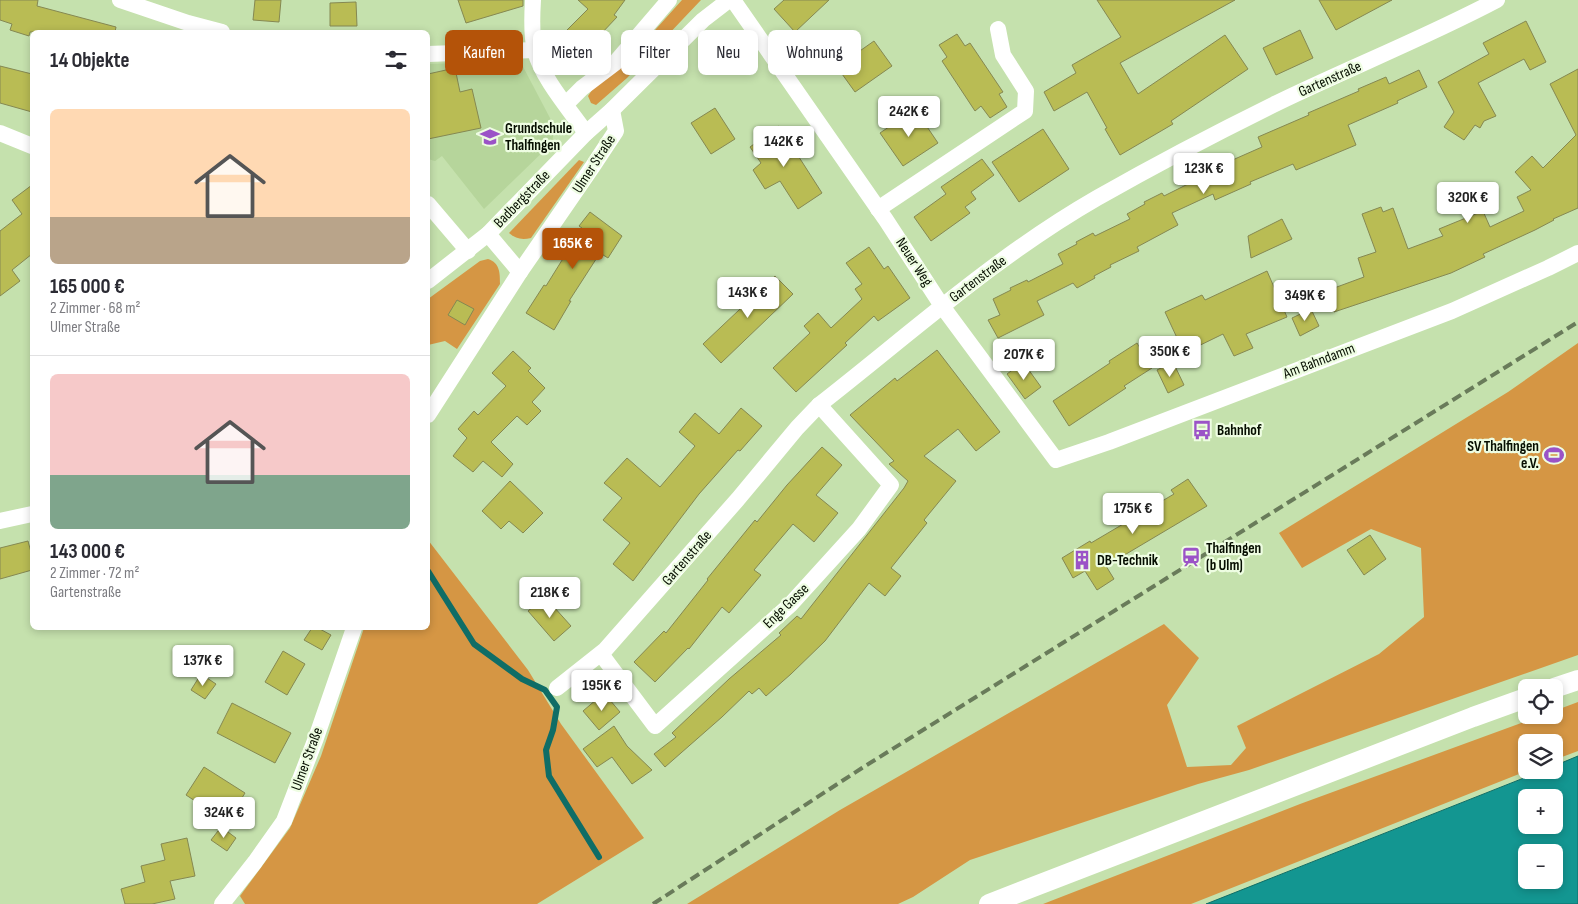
<!DOCTYPE html>
<html lang="de">
<head>
<meta charset="utf-8">
<style>
  body { margin:0; font-family:"Sofia Sans Condensed",sans-serif; background:#f7f7f7; color:#2b2b33; height:100vh; display:flex; flex-direction:column; font-size:19px; white-space:nowrap }
  * { box-sizing:border-box; margin:0 }
  p { font-size:16px; color:#7c7c81 }
  .icon { flex:none; width:28px; height:28px; fill:none; stroke:currentColor; stroke-width:2; stroke-linecap:round; stroke-linejoin:round }
  .map { position:relative; flex:1; overflow:hidden }
  .details { position:absolute; left:30px; top:30px; width:400px; height:600px; display:flex; flex-direction:column; background:#fff; border-radius:8px; box-shadow:0 2px 8px #0003 }
  .details>* { flex:none }
  .guide { position:absolute; left:445px; top:30px; width:475px; height:45px; display:flex; gap:10px }
  .tools { position:absolute; left:1518px; top:679px; display:grid; gap:10px }
  .tools a { display:grid; place-items:center; width:45px; height:45px; border-radius:8px; background:#fff; box-shadow:0 2px 8px #0003; font-size:25px }
  .price { position:absolute; translate:-50% -42px; padding:0 11px; border-radius:5px; background:#fff; color:#222; font-size:16px; line-height:32px; filter:drop-shadow(0 1px 2px #0008) }
  .price::after { content:''; position:absolute; left:50%; top:30px; width:15px; height:11px; margin-left:-8px; background:inherit; clip-path:polygon(0 0,100% 0,50% 100%) }
  .price.current { background:#b45309; color:#fff }
  ul { padding:0; list-style:none }
  li { display:grid; align-content:center; gap:10px; height:265px; padding:0 20px }
  li+li { border-top:1px solid #e1e1e2 }
  li span { display:grid; place-items:center; height:155px; border-radius:8px; color:#555 }
  li>.icon { margin-inline-start:auto }
  span .icon { width:90px; height:90px; fill:#fffc; stroke-width:1 }
  li b { font-size:21px }
  h2 { display:flex; justify-content:space-between; align-items:center; height:60px; padding:0 20px; font-size:21px }
  .pill { padding:0 18px; border-radius:8px; background:#fff; box-shadow:0 2px 8px #0003; font-size:18px; line-height:45px }
  .pill.current { background:#b45309; color:#fff }
  .map>svg:first-child { display:block }
  .built { fill:#b6d59b }
  .green { fill:#d59644 }
  .water { fill:#139691; stroke:#0f6d66; fill-rule:evenodd }
  .lines { fill:none; stroke-linecap:round; stroke-linejoin:round }
  .stream { stroke:#0f6d66; stroke-width:6 }
  .building { fill:#b9bc54; stroke:#858852 }
  .minor { stroke:#fff; stroke-width:16 }
  .tertiary { stroke:#fff; stroke-width:20 }
  .rail { stroke:#697b5a; stroke-width:4; stroke-dasharray:10 5; stroke-linecap:butt }
  .labels { text-anchor:middle; dominant-baseline:central; stroke-width:4.5; stroke-linejoin:round; paint-order:stroke }
  .street-label { font-size:15px; fill:#060e01; stroke:#eefde2 }
  .poi-label { font-size:15px; font-weight:bold; fill:#060e01; stroke:#eefde2; text-anchor:start }
</style>
</head>
<body>
<div class="map">
<svg width="1578" height="904" viewBox="0 0 1578 904">
  <rect width="100%" height="100%" fill="#c5e1ad"/>
  <polygon class="built" points="520,61 550,118 554,131 552,143 484,209 442,156 435,161 428,159 428,64"/>
  <g class="green">
    <polygon points="682,0 701,0 627,78 596,105 591,103 588,96 594,87 621,68"/>
    <path d="M579,160L584,162L531,238C522,240 516,239 509,233Z"/>
    <path d="M488,259C500,263 500,273 500,284L457,349L445,341L428,345V299L480,261Z"/>
    <polygon points="1578,343 1578,655 1249,770 1198,784 970,860 913,897 898,904 687,904 840,810 1164,624 1199,658 1167,705 1187,767 1231,765 1246,748 1237,726 1379,654 1424,617 1421,548 1371,529 1302,568 1279,533 1508,392"/>
    <polygon points="428,540 528,670 561,724 644,838 537,904 245,904 240,896 290,828 321,756 364,628 428,628"/>
    <polygon points="1578,702 1578,751 1554,760 1554,742 1526,742 1526,770 1529,770 1191,904 1043,904 1300,804 1543,715 1554,715 1554,711"/>
  </g>
  <path class="water" d="M1578,756V904H1206L1544,770H1554V766ZM1526,798H1554V825H1526ZM1526,852H1554V880H1526Z"/>
  <g class="lines">
    <polyline class="stream" points="428,571 474,644 522,679 545,690 557,707 553,730 546,750 549,776 599,857"/>
  </g>
  <g class="building">
    <polygon points="0,0 38,0 37,6 116,27 115,32 30,32 29,36 10,30 12,24 0,20"/>
    <polygon points="255,0 281,0 279,22 253,20"/>
    <polygon points="458,0 523,0 523,6 466,23"/>
    <polygon points="578,0 625,0 614,15 617,17 583,53 563,34 588,9"/>
    <polygon points="784,0 829,0 795,32 774,9"/>
    <polygon points="1097,0 1235,0 1120,63 1138,94 1225,35 1248,69 1171,121 1173,124 1120,155 1105,129 1107,128 1087,92 1054,111 1044,92 1076,73 1072,65 1121,37"/>
    <polygon points="1319,0 1392,0 1336,30"/>
    <polygon points="356,2 357,26 330,26 330,3"/>
    <polygon points="1526,21 1546,62 1530,70 1524,59 1478,83 1496,116 1484,121 1480,128 1475,125 1464,140 1444,127 1454,112 1438,82 1489,54 1483,43"/>
    <polygon points="1300,30 1313,58 1276,75 1263,48"/>
    <polygon points="957,34 965,46 970,43 1003,92 999,94 1007,107 990,118 981,106 975,111 942,61 947,57 939,45"/>
    <polygon points="874,41 892,66 855,92 837,67"/>
    <polygon points="0,66 32,74 32,112 0,103"/>
    <polygon points="455,68 460,92 472,89 481,128 428,139 428,74"/>
    <polygon points="1578,69 1578,208 1553,219 1554,220 1535,230 1483,254 1485,257 1451,273 1334,312 1326,291 1364,277 1358,258 1376,252 1362,214 1381,207 1383,212 1393,208 1408,249 1443,236 1439,229 1483,211 1490,227 1524,211 1517,197 1531,190 1515,172 1532,156 1543,168 1576,135 1550,84"/>
    <polygon points="1419,70 1427,87 1397,101 1398,103 1348,125 1356,145 1296,170 1293,164 1250,182 1251,184 1215,200 1213,194 1172,213 1178,225 1137,247 1139,251 1110,265 1111,267 1094,276 1095,278 1077,288 1073,283 1037,301 1044,315 998,338 988,320 1000,315 993,299 1011,290 1010,288 1027,280 1028,282 1063,264 1058,254 1077,244 1076,242 1093,233 1095,236 1130,219 1127,214 1145,204 1144,202 1162,193 1164,196 1204,176 1203,173 1262,147 1258,137 1309,115 1308,113 1359,91 1358,89 1386,77 1389,84"/>
    <polygon points="715,108 735,139 711,154 691,123"/>
    <polygon points="915,109 938,143 903,166 880,133"/>
    <polygon points="779,126 822,193 798,209 780,181 765,189 753,170 761,163 750,147"/>
    <polygon points="1043,129 1069,169 1019,202 992,162"/>
    <polygon points="982,159 994,175 971,192 976,199 965,207 970,213 931,241 914,217 946,194 941,187"/>
    <polygon points="32,185 32,254 12,270 20,281 0,296 0,231 22,214 12,200"/>
    <polygon points="590,212 622,236 608,258 600,253 569,301 571,301 554,330 526,313 544,285 546,286 582,228 579,226"/>
    <polygon points="1282,219 1292,239 1251,258 1248,236"/>
    <polygon points="869,247 884,269 888,266 910,298 878,321 874,316 845,343 847,345 796,392 773,368 810,333 804,326 818,313 831,328 862,299 855,289 862,284 846,263"/>
    <polygon points="1267,271 1287,317 1246,334 1253,348 1234,356 1223,334 1184,353 1165,312 1202,295 1205,300"/>
    <polygon points="775,276 793,294 721,363 703,344"/>
    <polygon points="457,300 474,309 465,325 448,315"/>
    <polygon points="1311,309 1319,326 1300,336 1292,318"/>
    <polygon points="1137,343 1152,368 1124,386 1126,388 1069,426 1053,401 1110,363 1109,361"/>
    <polygon points="937,350 1000,432 976,451 958,429 924,456 956,481 924,520 927,523 891,568 901,576 885,596 869,583 825,641 791,674 766,696 759,688 752,694 749,691 722,717 665,767 654,754 676,737 672,733 729,679 781,635 779,633 797,616 801,619 904,488 908,481 889,464 894,461 850,415 895,378 897,381"/>
    <polygon points="513,351 531,368 528,371 545,388 532,402 541,411 527,425 517,416 491,442 513,464 502,477 483,461 473,472 453,456 467,438 458,429 474,411 478,415 506,386 492,373"/>
    <polygon points="1023,362 1041,387 1025,399 1007,374"/>
    <polygon points="1173,362 1184,385 1168,393 1157,370"/>
    <polygon points="741,408 762,426 740,451 738,450 699,494 633,581 613,564 630,543 603,520 622,498 604,483 627,458 660,487 695,446 679,432 695,413 719,434"/>
    <polygon points="822,447 842,465 816,495 838,513 814,542 793,524 754,570 761,575 729,613 722,607 689,649 688,648 655,682 634,662 664,631 666,633 708,580 707,579 755,520 757,522 787,485"/>
    <polygon points="1188,479 1207,506 1106,566 1114,579 1097,590 1085,571 1073,578 1062,558 1090,541 1091,543 1174,494 1171,490"/>
    <polygon points="510,481 543,513 523,533 509,521 501,529 482,511"/>
    <polygon points="1370,535 1386,559 1364,575 1347,550"/>
    <polygon points="28,541 32,556 32,570 0,579 0,548"/>
    <polygon points="545,597 571,626 554,641 528,611"/>
    <polygon points="312,628 318,628 331,635 322,650 304,640"/>
    <polygon points="283,651 305,664 287,695 265,682"/>
    <polygon points="201,674 216,684 205,699 191,690"/>
    <polygon points="604,693 620,712 599,730 583,711"/>
    <polygon points="232,703 291,733 275,763 217,733"/>
    <polygon points="614,726 627,746 652,770 632,784 612,757 597,767 583,749"/>
    <polygon points="204,767 245,793 227,822 186,795"/>
    <polygon points="224,829 236,838 227,851 211,840 218,831"/>
    <polygon points="187,838 195,876 170,881 175,899 152,904 125,904 121,889 145,882 141,866 165,860 161,844"/>
  </g>
  <g class="lines">
    <g class="minor">
      <polyline points="120,0 188,23 222,32"/>
      <path d="M533,0C532,16 531,35 535,51C542,78 570,110 586,133"/>
      <polyline points="733,0 886,220 942,306 1056,460 1109,442 1452,311 1548,268 1578,253"/>
      <polyline points="428,54 535,50"/>
      <polyline points="566,104 582,88 615,63 669,0"/>
      <polyline points="0,133 32,146"/>
      <polyline points="428,204 468,251"/>
      <polyline points="878,209 1025,111 1026,91 1003,55 998,29"/>
      <polyline points="488,234 520,272"/>
      <polyline points="428,281 488,234 586,133 612,110 703,20 729,0"/>
      <polyline points="428,415 520,272 593,166 616,131 612,110"/>
      <polyline points="0,521 32,514"/>
      <polyline points="601,654 655,726 790,605 859,529 891,485 819,405"/>
      <path d="M557,688L605,650L738,499L797,428L819,405C910,334 996,256 1097,198C1155,165 1216,133 1277,103C1349,68 1425,38 1497,0"/>
      <polyline points="222,904 255,862 284,821 316,738 354,628"/>
    </g>
    <g class="tertiary">
      <polyline points="1554,688 1578,680"/>
      <polyline points="989,904 1473,717 1526,698"/>
    </g>
    <polyline class="rail" points="653,904 862,768 1578,322"/>
  </g>
  <defs>
    <symbol id="school-bare" viewBox="-9 -9 18 18"><path d="M0-5L7-2L0 1L-7-2ZM-4 1L0 2.5L4 1V4Q0 6-4 4Z" fill="#9b53c7" stroke="#eefde2" stroke-width="2.5" paint-order="stroke"/></symbol>
    <symbol id="bus-bare" viewBox="-9 -9 18 18"><path d="M-5-6H5V4H4V6H2V4H-2V6H-4V4H-5ZM-3.5-4V0h7V-4ZM-3.5 1.2v1.5H-2V1.2ZM2 1.2v1.5H3.5V1.2Z" fill="#9b53c7" stroke="#eefde2" stroke-width="2.5" paint-order="stroke"/></symbol>
    <symbol id="stadium-bare" viewBox="-9 -9 18 18"><path d="M0-5a6.5 5 0 1 0 0 10a6.5 5 0 1 0 0-10ZM-3.5-1.8h7v3.6h-7Z" fill="#9b53c7" stroke="#eefde2" stroke-width="2.5" paint-order="stroke"/></symbol>
    <symbol id="station-bare" viewBox="-9 -9 18 18"><path d="M-3-6H3Q5-6 5-4V2Q5 4 3 4L4.5 6H3L1.5 4h-3L-3 6H-4.5L-3 4Q-5 4-5 2V-4Q-5-6-3-6ZM-3.5-4v3h7v-3ZM-3.5 1v1.5H-2V1ZM2 1v1.5H3.5V1Z" fill="#9b53c7" stroke="#eefde2" stroke-width="2.5" paint-order="stroke"/></symbol>
    <symbol id="building-bare" viewBox="-9 -9 18 18"><path d="M-4-6H4V6H1V3H-1V6H-4ZM-2.5-4.3h1.7v1.8h-1.7ZM.8-4.3h1.7v1.8H.8ZM-2.5-1h1.7V.8h-1.7ZM.8-1h1.7V.8H.8Z" fill="#9b53c7" stroke="#eefde2" stroke-width="2.5" paint-order="stroke"/></symbol>
  </defs>
  <g fill-rule="evenodd">
    <use href="#school-bare" x="476" y="123" width="28" height="28"/>
    <use href="#bus-bare" x="1188" y="416" width="28" height="28"/>
    <use href="#stadium-bare" x="1540" y="441" width="28" height="28"/>
    <use href="#station-bare" x="1177" y="543" width="28" height="28"/>
    <use href="#building-bare" x="1068" y="546" width="28" height="28"/>
  </g>
  <g class="labels">
    <g class="street-label">
      <text transform="translate(1330 79) rotate(-24)">Gartenstraße</text>
      <text transform="translate(594 164) rotate(-57)">Ulmer Straße</text>
      <text transform="translate(522 199) rotate(-46)">Badbergstraße</text>
      <text transform="translate(914 262) rotate(57)">Neuer Weg</text>
      <text transform="translate(978 279) rotate(-37)">Gartenstraße</text>
      <text transform="translate(1319 361) rotate(-21)">Am Bahndamm</text>
      <text transform="translate(687 558) rotate(-49)">Gartenstraße</text>
      <text transform="translate(786 606) rotate(-44)">Enge Gasse</text>
      <text transform="translate(307 759) rotate(-70)">Ulmer Straße</text>
    </g>
    <g class="poi-label">
      <text x="505" y="128">Grundschule<tspan x="505" dy="17">Thalfingen</tspan></text>
      <text x="1217" y="430">Bahnhof</text>
      <text x="1539" y="446" text-anchor="end">SV Thalfingen<tspan x="1539" dy="17">e.V.</tspan></text>
      <text x="1206" y="548">Thalfingen<tspan x="1206" dy="17">(b Ulm)</tspan></text>
      <text x="1097" y="560">DB-Technik</text>
    </g>
  </g>
</svg>
<div class="tools">
<a><svg class="icon" aria-label="locate" viewBox="0 0 24 24"><circle cx="12" cy="12" r="6"/><path d="M12 2v4M12 18v4M2 12h4M18 12h4"/></svg></a>
<a><svg class="icon" aria-label="layers" viewBox="0 0 24 24"><path d="M12 4l9 5-9 5-9-5zM3 14l9 5 9-5"/></svg></a>
<a>+</a>
<a>−</a>
</div>
<b class="price" style="left:909px;top:138px">242K €</b>
<b class="price" style="left:784px;top:168px">142K €</b>
<b class="price" style="left:1204px;top:195px">123K €</b>
<b class="price" style="left:1468px;top:224px">320K €</b>
<b class="price current" style="left:573px;top:270px">165K €</b>
<b class="price" style="left:748px;top:319px">143K €</b>
<b class="price" style="left:1305px;top:322px">349K €</b>
<b class="price" style="left:1170px;top:378px">350K €</b>
<b class="price" style="left:1024px;top:381px">207K €</b>
<b class="price" style="left:1133px;top:535px">175K €</b>
<b class="price" style="left:550px;top:619px">218K €</b>
<b class="price" style="left:203px;top:687px">137K €</b>
<b class="price" style="left:602px;top:712px">195K €</b>
<b class="price" style="left:224px;top:839px">324K €</b>
<div class="guide">
<a class="pill current">Kaufen</a>
<a class="pill">Mieten</a>
<a class="pill">Filter</a>
<a class="pill">Neu</a>
<a class="pill">Wohnung</a>
</div>
<section class="details">
<h2>14 Objekte<svg class="icon" aria-label="filters" viewBox="0 0 24 24"><path d="M4 7h16M4 17h16"/><circle cx="9" cy="7" r="2"/><circle cx="15" cy="17" r="2"/></svg></h2>
<ul>
<li><span style="background:linear-gradient(#ffd9b3 70%,#b9a48a 0)"><svg class="icon" aria-label="home" viewBox="0 0 24 24"><path d="M3 11l9-7 9 7M6 9v11h12V9"/></svg></span><div><b>165 000 €</b><p>2 Zimmer · 68 m²</p><p>Ulmer Straße</p></div></li>
<li><span style="background:linear-gradient(#f6c9c9 65%,#7fa58c 0)"><svg class="icon" aria-label="home" viewBox="0 0 24 24"><path d="M3 11l9-7 9 7M6 9v11h12V9"/></svg></span><div><b>143 000 €</b><p>2 Zimmer · 72 m²</p><p>Gartenstraße</p></div></li>
</ul>
</section>
</div>
</body>
</html>
